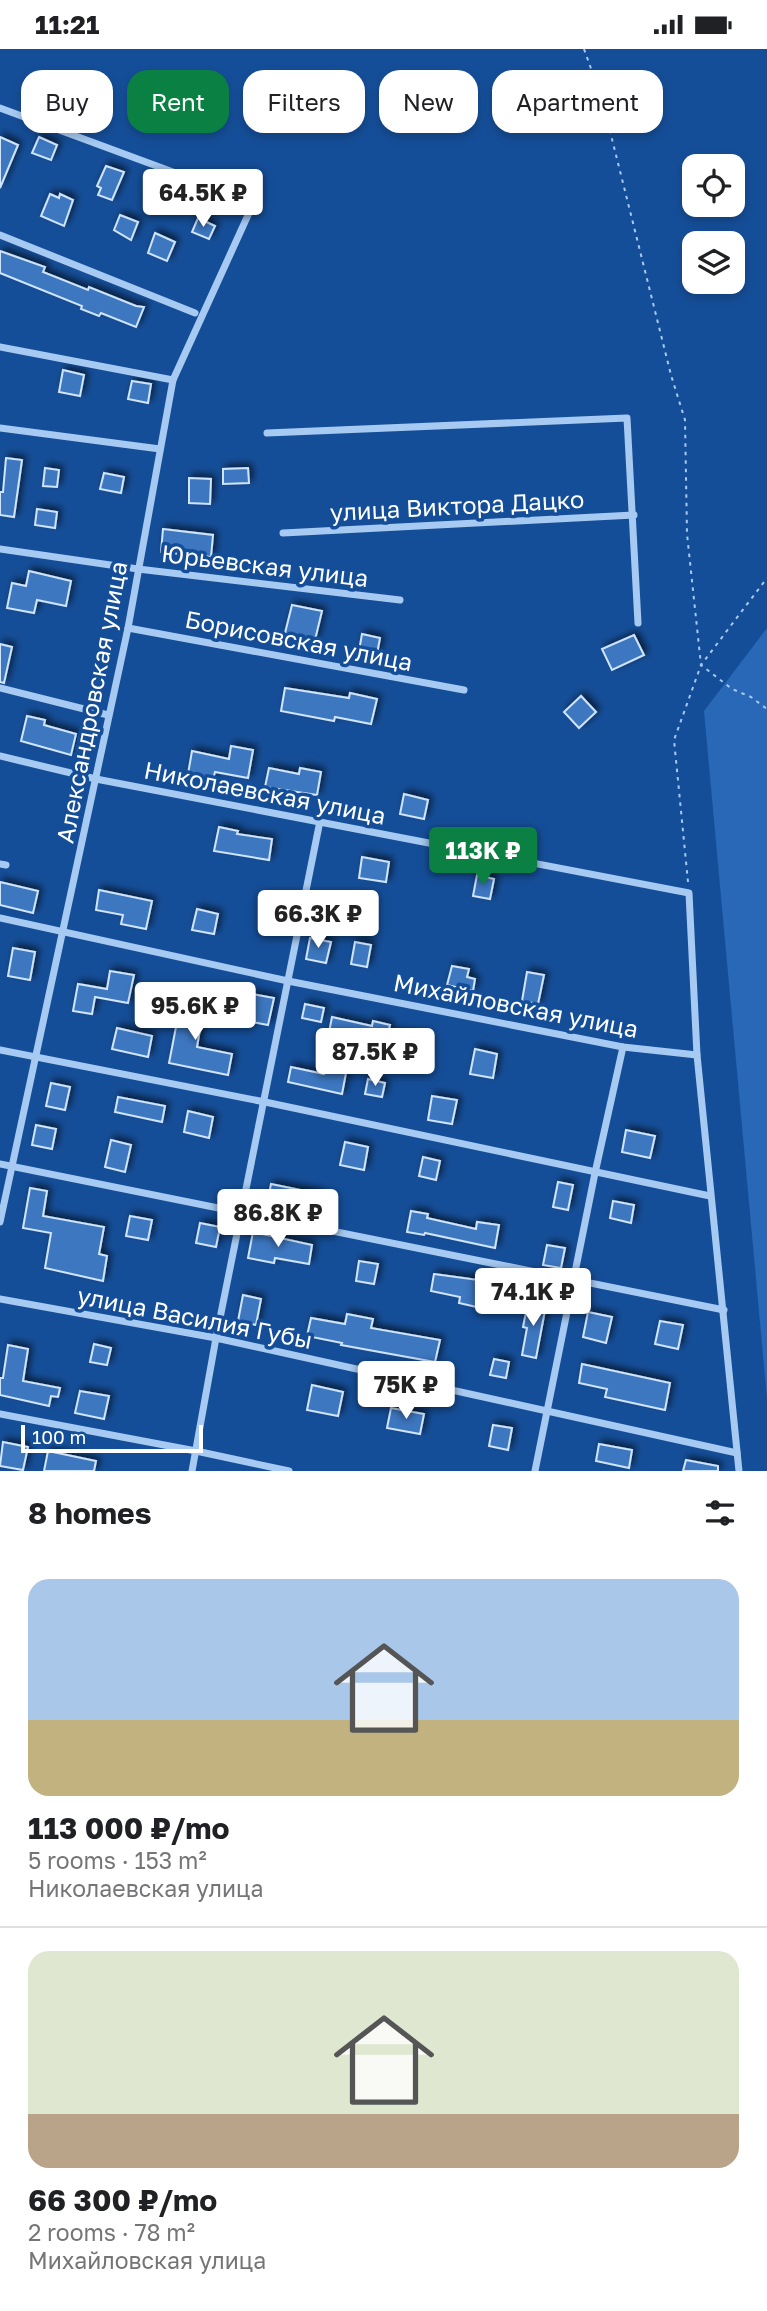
<!DOCTYPE html>
<html lang="en">
<head>
<meta charset="utf-8">
<style>
  body { margin:0; font-family:"Golos Text",sans-serif; background:#f6f6f6; color:#202124; height:100vh; display:flex; flex-direction:column; font-size:26px; white-space:nowrap }
  * { box-sizing:border-box; margin:0 }
  p { font-size:23px; color:#757577 }
  .icon { flex:none; width:38px; height:38px; fill:none; stroke:currentColor; stroke-width:2; stroke-linecap:round; stroke-linejoin:round }
  .map { position:relative; height:1422px; overflow:hidden }
  .sheet { display:flex; flex-direction:column; background:#fff; flex:1 }
  .sheet>* { flex:none }
  .top-card { position:absolute; left:21px; top:21px; width:726px; height:63px; display:flex; gap:14px }
  .tools { position:absolute; left:682px; top:105px; display:grid; gap:14px }
  .tools a { display:grid; place-items:center; width:63px; height:63px; border-radius:14px; background:#fff; box-shadow:0 4px 10px #0003; font-size:35px }
  .scale { position:absolute; left:21px; bottom:18px; width:182px; box-sizing:border-box; padding-left:7px; border:4px solid #fff; border-top:0; font-size:19px; line-height:24px; white-space:nowrap; color:#fff; -webkit-text-stroke:5px #154e98; paint-order:stroke }
  .price { position:absolute; translate:-50% -60px; padding:0 16px; border-radius:7px; background:#fff; color:#222; font-size:23px; line-height:46px; filter:drop-shadow(0 2px 4px #0008) }
  .price::after { content:''; position:absolute; left:50%; top:42px; width:21px; height:16px; margin-left:-10px; background:inherit; clip-path:polygon(0 0,100% 0,50% 100%) }
  .price.selected { background:#0b8043; color:#fff }
  ul { padding:0; list-style:none }
  li { display:grid; align-content:center; gap:14px; height:371px; padding:0 28px }
  li+li { border-top:2px solid #e0e0e0 }
  li span { display:grid; place-items:center; height:217px; border-radius:21px; color:#555 }
  li>.icon { margin-inline-start:auto }
  span .icon { width:126px; height:126px; fill:#fffc; stroke-width:1 }
  li b { font-size:30px }
  h2 { display:flex; justify-content:space-between; align-items:center; height:84px; padding:0 28px; font-size:30px }
  .tag { padding:0 24px; border-radius:21px; background:#fff; box-shadow:0 4px 10px #0003; font-size:24px; line-height:63px }
  .tag.selected { background:#0b8043; color:#fff }
  .status { display:flex; justify-content:space-between; align-items:center; height:49px; padding:0 35px; background:#fff; direction:ltr }
  .status svg { height:19px; fill:currentColor }
  .map>svg:first-child { display:block }
  .green { fill:#2868b6 }
  .building { fill:#3d77c0; stroke:#cfe4fd; stroke-width:2; filter:url(#shadow) }
  .lines { fill:none; stroke-linecap:round; stroke-linejoin:round }
  .path { stroke:#a7caf2; stroke-width:2; stroke-dasharray:3.5 5; stroke-linecap:butt }
  .street { stroke:#a7caf2; stroke-width:7 }
  .labels { text-anchor:middle; dominant-baseline:central; stroke-width:7; stroke-linejoin:round; paint-order:stroke }
  .street-label { font-size:24px; fill:#fff; stroke:#154e98 }
</style>
</head>
<body>
<div class="status"><b>11:21</b><svg viewBox="0 0 49 12"><path d="M0 12V9h3v3zM5 12V6h3v6zM10 12V3h3v9zM15 12V0h3v12zM26 1h20v11H26zM47 4h2v5h-2z"/></svg></div>
<div class="map">
<svg width="767" height="1422" viewBox="0 0 767 1422">
  <defs>
    <filter id="shadow"><feDropShadow dx="3.5" dy="-3.5" stdDeviation="3.5" flood-color="#0009"/></filter>
  </defs>
  <rect width="100%" height="100%" fill="#154e98"/>
  <polygon class="green" points="767,579 767,1350 704,662"/>
  <g class="building">
    <polygon points="0,88 18,96 0,139"/>
    <polygon points="39,88 57,96 51,111 32,104"/>
    <polygon points="106,117 124,123 112,151 98,146 101,139 97,137"/>
    <polygon points="50,145 59,149 60,145 73,151 64,177 41,167"/>
    <polygon points="120,166 138,173 131,191 114,181"/>
    <polygon points="198,169 215,177 209,190 192,183"/>
    <polygon points="155,184 175,193 167,212 148,204"/>
    <polygon points="0,202 45,218 43,223 88,241 89,238 136,257 144,258 136,278 101,264 99,267 81,260 82,257 0,224"/>
    <polygon points="63,321 84,326 80,347 59,343"/>
    <polygon points="132,332 151,335 148,354 128,350"/>
    <polygon points="6,409 22,411 14,468 0,466 0,443 3,443"/>
    <polygon points="45,419 59,421 57,438 43,437"/>
    <polygon points="248,419 249,434 223,435 223,420"/>
    <polygon points="104,424 124,428 121,444 100,440"/>
    <polygon points="189,429 211,430 210,455 189,454"/>
    <polygon points="37,460 57,463 55,479 35,476"/>
    <polygon points="163,480 213,486 211,508 161,503"/>
    <polygon points="29,522 71,532 66,557 37,551 34,564 7,559 12,534 26,537"/>
    <polygon points="292,556 322,562 315,591 285,584"/>
    <polygon points="362,585 380,589 377,605 359,602"/>
    <polygon points="634,586 644,606 612,621 602,600"/>
    <polygon points="0,595 12,598 4,634 0,633"/>
    <polygon points="285,639 349,649 350,644 377,650 371,675 335,668 334,672 281,662"/>
    <polygon points="581,647 596,663 579,679 564,663"/>
    <polygon points="27,667 45,671 44,676 76,685 71,706 21,692"/>
    <polygon points="231,697 253,701 248,729 215,723 213,730 188,725 192,702 229,710"/>
    <polygon points="269,719 299,725 300,719 321,723 317,746 265,738"/>
    <polygon points="404,745 428,751 424,770 400,765"/>
    <polygon points="219,778 238,782 237,785 272,790 269,811 214,802"/>
    <polygon points="362,808 389,813 386,833 359,829"/>
    <polygon points="477,826 494,830 490,850 473,847"/>
    <polygon points="0,833 38,842 33,864 0,856"/>
    <polygon points="99,841 152,852 146,880 121,875 123,866 96,861"/>
    <polygon points="271,856 287,859 284,877 267,874"/>
    <polygon points="197,860 218,865 214,885 192,881"/>
    <polygon points="310,889 331,893 326,914 306,910"/>
    <polygon points="355,893 371,896 367,918 351,915"/>
    <polygon points="13,899 35,903 30,931 8,927"/>
    <polygon points="452,917 469,920 467,928 475,930 473,942 447,936"/>
    <polygon points="110,922 134,926 128,954 95,948 92,965 73,962 78,935 107,940"/>
    <polygon points="527,923 544,926 538,955 522,952"/>
    <polygon points="252,945 274,949 268,976 247,972"/>
    <polygon points="177,952 204,957 197,998 232,1005 228,1026 169,1014 176,978 172,977"/>
    <polygon points="305,955 324,959 321,973 302,969"/>
    <polygon points="332,968 372,977 373,972 390,976 388,984 426,990 423,1006 385,999 384,1006 327,994"/>
    <polygon points="117,979 152,987 148,1008 112,1000"/>
    <polygon points="475,1000 497,1005 493,1029 470,1025"/>
    <polygon points="291,1018 324,1025 325,1020 346,1024 342,1045 288,1033"/>
    <polygon points="368,1030 385,1034 382,1048 365,1045"/>
    <polygon points="51,1034 70,1038 65,1061 46,1057"/>
    <polygon points="432,1047 457,1051 452,1075 428,1071"/>
    <polygon points="118,1048 165,1057 162,1073 115,1063"/>
    <polygon points="188,1062 213,1068 209,1089 184,1083"/>
    <polygon points="36,1076 56,1080 52,1100 32,1096"/>
    <polygon points="626,1081 655,1087 650,1109 622,1103"/>
    <polygon points="111,1091 131,1096 125,1123 105,1118"/>
    <polygon points="345,1093 368,1098 364,1121 340,1116"/>
    <polygon points="423,1108 440,1112 436,1131 419,1127"/>
    <polygon points="558,1133 573,1136 568,1161 553,1158"/>
    <polygon points="271,1135 320,1145 316,1163 286,1157 285,1160 267,1156"/>
    <polygon points="30,1139 47,1142 43,1167 104,1178 99,1205 107,1207 103,1232 45,1219 51,1184 23,1179"/>
    <polygon points="613,1152 634,1156 631,1174 610,1169"/>
    <polygon points="411,1162 428,1165 427,1169 476,1180 477,1173 499,1176 495,1199 425,1184 424,1186 407,1183"/>
    <polygon points="130,1167 152,1171 148,1191 126,1187"/>
    <polygon points="200,1174 220,1178 216,1198 196,1194"/>
    <polygon points="253,1183 312,1196 309,1215 275,1209 274,1214 248,1209"/>
    <polygon points="547,1196 565,1199 561,1219 543,1216"/>
    <polygon points="359,1212 378,1215 374,1235 356,1232"/>
    <polygon points="434,1225 486,1232 481,1259 459,1254 460,1248 431,1242"/>
    <polygon points="243,1246 261,1250 256,1276 238,1272"/>
    <polygon points="528,1253 546,1256 536,1309 522,1306 527,1279 523,1278"/>
    <polygon points="588,1263 612,1268 606,1294 583,1288"/>
    <polygon points="347,1265 373,1270 371,1279 440,1291 435,1313 341,1296 342,1294 307,1287 311,1269 345,1275"/>
    <polygon points="660,1272 683,1276 678,1300 655,1295"/>
    <polygon points="94,1295 111,1299 107,1316 90,1313"/>
    <polygon points="8,1296 28,1300 23,1332 60,1339 58,1348 51,1347 49,1357 0,1346 0,1329 3,1329"/>
    <polygon points="494,1310 509,1313 506,1329 490,1326"/>
    <polygon points="582,1315 670,1334 665,1361 605,1348 607,1340 579,1334"/>
    <polygon points="312,1336 343,1343 338,1367 307,1361"/>
    <polygon points="80,1342 109,1347 104,1370 75,1364"/>
    <polygon points="391,1359 424,1365 420,1385 387,1379"/>
    <polygon points="493,1376 512,1379 508,1401 489,1397"/>
    <polygon points="3,1393 28,1398 23,1421 0,1417"/>
    <polygon points="599,1395 632,1401 629,1419 596,1412"/>
    <polygon points="48,1402 96,1412 94,1422 44,1422"/>
    <polygon points="686,1411 718,1417 718,1422 683,1422"/>
  </g>
  <g class="lines">
    <g class="path">
      <polyline points="584,0 602,50 671,326 685,371 687,485 701,616 732,640 751,648 767,660"/>
      <polyline points="688,833 674,691 701,616 767,529"/>
    </g>
    <g class="street">
      <polyline points="0,59 254,153 173,331 128,579 0,1173"/>
      <polyline points="0,186 195,264"/>
      <polyline points="0,298 173,331"/>
      <polyline points="0,379 160,400"/>
      <polyline points="267,384 627,369 638,574"/>
      <polyline points="283,484 634,466"/>
      <polyline points="0,500 138,520 400,551"/>
      <polyline points="128,579 464,641"/>
      <polyline points="0,639 108,666"/>
      <polyline points="0,707 96,730 689,844 697,1006 739,1422"/>
      <polyline points="0,815 6,816"/>
      <polyline points="0,869 288,932 623,998 697,1006"/>
      <polyline points="0,1001 265,1053 710,1147"/>
      <polyline points="0,1115 724,1261"/>
      <polyline points="0,1250 216,1289 737,1404"/>
      <polyline points="0,1365 196,1402 289,1422"/>
      <polyline points="192,1422 216,1289 320,772"/>
      <polyline points="535,1422 595,1124 623,998"/>
    </g>
  </g>
  <g class="labels">
    <g class="street-label">
      <text transform="translate(457 456) rotate(-3)">улица Виктора Дацко</text>
      <text transform="translate(265 516) rotate(7)">Юрьевская улица</text>
      <text transform="translate(299 591) rotate(11)">Борисовская улица</text>
      <text transform="translate(91 653) rotate(-79)">Александровская улица</text>
      <text transform="translate(265 743) rotate(11)">Николаевская улица</text>
      <text transform="translate(516 956) rotate(11)">Михайловская улица</text>
      <text transform="translate(195 1268) rotate(11)">улица Василия Губы</text>
    </g>
  </g>
</svg>
<div class="tools">
<a><svg class="icon" aria-label="locate" viewBox="0 0 24 24"><circle cx="12" cy="12" r="6"/><path d="M12 2v4M12 18v4M2 12h4M18 12h4"/></svg></a>
<a><svg class="icon" aria-label="layers" viewBox="0 0 24 24"><path d="M12 4l9 5-9 5-9-5zM3 14l9 5 9-5"/></svg></a>
</div>
<div class="scale">100 m</div>
<b class="price" style="left:203px;top:180px">64.5K ₽</b>
<b class="price selected" style="left:483px;top:838px">113K ₽</b>
<b class="price" style="left:318px;top:901px">66.3K ₽</b>
<b class="price" style="left:195px;top:993px">95.6K ₽</b>
<b class="price" style="left:375px;top:1039px">87.5K ₽</b>
<b class="price" style="left:278px;top:1200px">86.8K ₽</b>
<b class="price" style="left:533px;top:1279px">74.1K ₽</b>
<b class="price" style="left:406px;top:1372px">75K ₽</b>
<div class="top-card">
<a class="tag">Buy</a>
<a class="tag selected">Rent</a>
<a class="tag">Filters</a>
<a class="tag">New</a>
<a class="tag">Apartment</a>
</div>
</div>
<section class="sheet">
<h2>8 homes<svg class="icon" aria-label="filters" viewBox="0 0 24 24"><path d="M4 7h16M4 17h16"/><circle cx="9" cy="7" r="2"/><circle cx="15" cy="17" r="2"/></svg></h2>
<ul>
<li><span style="background:linear-gradient(#a9c7e8 65%,#c2b280 0)"><svg class="icon" aria-label="home" viewBox="0 0 24 24"><path d="M3 11l9-7 9 7M6 9v11h12V9"/></svg></span><div><b>113 000 ₽/mo</b><p>5 rooms · 153 m²</p><p>Николаевская улица</p></div></li>
<li><span style="background:linear-gradient(#dfe7d0 75%,#b9a48a 0)"><svg class="icon" aria-label="home" viewBox="0 0 24 24"><path d="M3 11l9-7 9 7M6 9v11h12V9"/></svg></span><div><b>66 300 ₽/mo</b><p>2 rooms · 78 m²</p><p>Михайловская улица</p></div></li>
</ul>
</section>
</body>
</html>
